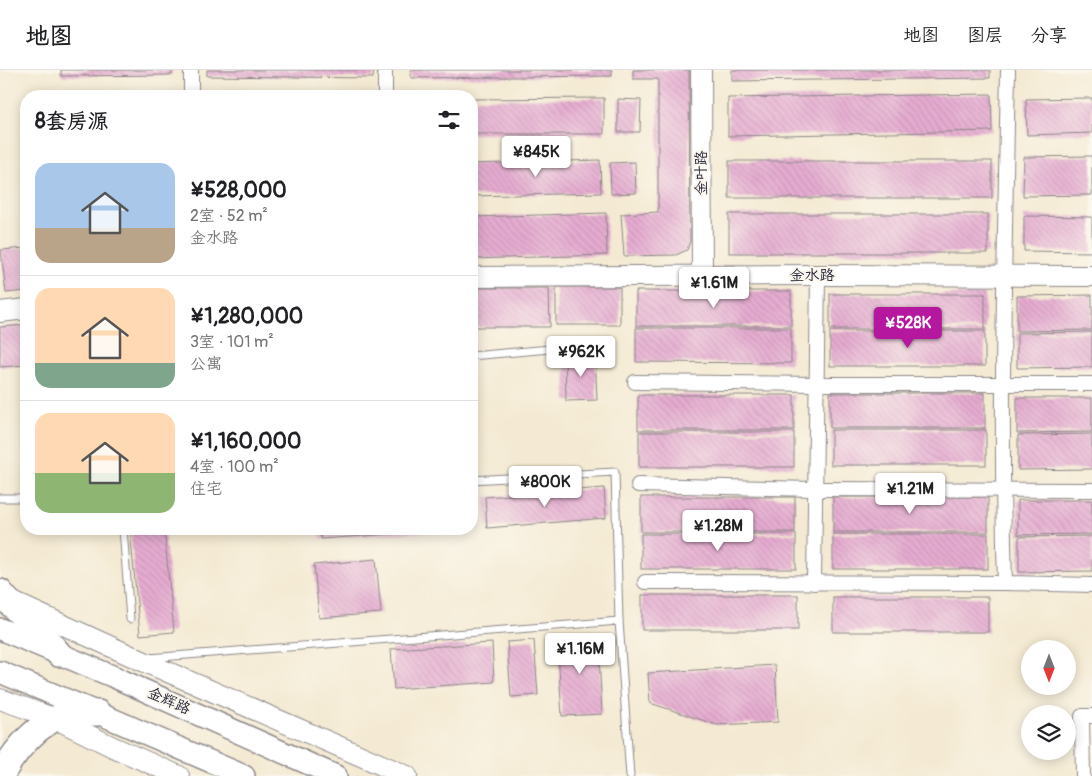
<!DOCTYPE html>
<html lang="zh">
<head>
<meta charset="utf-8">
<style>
  body { margin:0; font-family:Pangolin,"LXGW WenKai TC",sans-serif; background:#f2f2f2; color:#202124; height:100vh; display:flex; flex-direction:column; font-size:19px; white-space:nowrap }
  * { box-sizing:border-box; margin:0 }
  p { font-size:16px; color:#757577 }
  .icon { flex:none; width:28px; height:28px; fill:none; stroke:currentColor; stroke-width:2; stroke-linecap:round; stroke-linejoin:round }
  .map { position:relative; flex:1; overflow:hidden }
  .sheet { position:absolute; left:20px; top:20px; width:458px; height:445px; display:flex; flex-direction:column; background:#fff; border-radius:20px; box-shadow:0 2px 12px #0003 }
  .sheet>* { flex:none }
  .needle { width:32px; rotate:180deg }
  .fabs { position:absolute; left:1021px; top:570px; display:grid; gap:10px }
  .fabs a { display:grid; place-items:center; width:55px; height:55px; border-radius:50%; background:#fff; box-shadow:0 2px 12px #0003; font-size:25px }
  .price { position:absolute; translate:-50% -42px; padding:0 11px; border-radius:5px; background:#fff; color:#222; font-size:16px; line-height:32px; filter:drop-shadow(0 1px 2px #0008) }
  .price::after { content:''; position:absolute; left:50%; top:30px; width:15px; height:11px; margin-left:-8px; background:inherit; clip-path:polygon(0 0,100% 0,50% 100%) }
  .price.on { background:#b5179e; color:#fff }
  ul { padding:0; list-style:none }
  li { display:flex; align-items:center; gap:15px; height:125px; padding:0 15px }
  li+li { border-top:1px solid #e0e0e0 }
  li span { display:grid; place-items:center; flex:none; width:140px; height:100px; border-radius:15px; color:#555 }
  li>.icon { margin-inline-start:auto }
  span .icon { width:60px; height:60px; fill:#fffc; stroke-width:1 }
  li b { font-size:21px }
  h2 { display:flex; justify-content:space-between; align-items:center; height:60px; padding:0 15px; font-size:21px }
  header { display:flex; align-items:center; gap:30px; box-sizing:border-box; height:70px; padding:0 25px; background:#fff; border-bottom:1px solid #e0e0e0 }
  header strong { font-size:24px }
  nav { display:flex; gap:28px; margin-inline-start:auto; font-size:18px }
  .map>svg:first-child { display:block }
  .building { fill:url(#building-back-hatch) }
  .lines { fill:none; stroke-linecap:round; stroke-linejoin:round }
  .lane-casing { stroke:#8b8687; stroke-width:9 }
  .street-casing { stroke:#8b8687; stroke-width:16 }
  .secondary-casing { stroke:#8b8687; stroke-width:22 }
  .primary-casing { stroke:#8b8687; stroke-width:24 }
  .highway-casing { stroke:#8b8687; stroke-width:28 }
  .lane { stroke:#fff; stroke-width:7 }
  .street { stroke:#fff; stroke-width:14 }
  .secondary { stroke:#fff; stroke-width:20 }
  .primary { stroke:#fff; stroke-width:21 }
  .highway { stroke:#fff; stroke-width:25 }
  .labels { text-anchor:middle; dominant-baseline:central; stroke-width:4; stroke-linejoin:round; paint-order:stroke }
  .street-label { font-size:15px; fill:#22223b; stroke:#fbf7ec }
</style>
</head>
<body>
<header>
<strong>地图</strong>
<nav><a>地图</a><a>图层</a><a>分享</a></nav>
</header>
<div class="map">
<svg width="1092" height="706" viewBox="0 0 1092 706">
  <defs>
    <pattern id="building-back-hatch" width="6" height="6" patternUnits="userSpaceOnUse" patternTransform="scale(1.25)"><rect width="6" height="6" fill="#e6acd1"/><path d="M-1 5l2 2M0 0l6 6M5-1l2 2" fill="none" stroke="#c594b4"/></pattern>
  </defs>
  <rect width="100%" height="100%" fill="#fbf7ec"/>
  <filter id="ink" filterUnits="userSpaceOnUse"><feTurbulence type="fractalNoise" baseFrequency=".02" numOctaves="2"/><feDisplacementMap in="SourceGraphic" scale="10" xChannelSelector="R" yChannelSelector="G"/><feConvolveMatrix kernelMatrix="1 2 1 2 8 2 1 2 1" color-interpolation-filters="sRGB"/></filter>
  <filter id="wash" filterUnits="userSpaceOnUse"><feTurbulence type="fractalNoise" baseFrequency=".0096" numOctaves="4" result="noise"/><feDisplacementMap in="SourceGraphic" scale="20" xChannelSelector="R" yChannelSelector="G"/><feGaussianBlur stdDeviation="1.12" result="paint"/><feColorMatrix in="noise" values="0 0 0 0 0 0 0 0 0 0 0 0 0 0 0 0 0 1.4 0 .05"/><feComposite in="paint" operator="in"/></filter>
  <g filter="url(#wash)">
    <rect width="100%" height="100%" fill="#f4ead3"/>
    <g id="blocks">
      <g class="building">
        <polygon points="61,0 172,0 172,5 61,6"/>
        <polygon points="207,0 374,0 373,8 207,6"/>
        <polygon points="411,0 612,0 612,6 411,8"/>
        <polygon points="633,0 689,0 690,171 687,180 676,185 624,186 621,144 658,142 658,9 633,9"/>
        <polygon points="732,0 990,0 990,8 732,11"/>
        <polygon points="991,24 992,61 728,66 728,28"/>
        <polygon points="604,28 604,64 471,64 471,29"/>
        <polygon points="1092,28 1092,63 1027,65 1026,29"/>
        <polygon points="618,29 641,30 640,62 618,62"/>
        <polygon points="1092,86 1092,125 1023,126 1024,87"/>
        <polygon points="600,90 601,123 471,126 471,94"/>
        <rect x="729" y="91" width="263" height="37"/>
        <polygon points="635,92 636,123 611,124 610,93"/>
        <polygon points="606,143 607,185 471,189 471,147"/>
        <rect x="729" y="144" width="259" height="39"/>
        <polygon points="1024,146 1092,147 1092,182 1024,181"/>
        <polygon points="26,178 26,221 6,223 1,180"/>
        <rect x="556" y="217" width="64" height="38"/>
        <polygon points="471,218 549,218 550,257 471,257"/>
        <rect x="636" y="221" width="155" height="35"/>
        <rect x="830" y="224" width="155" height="35"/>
        <polygon points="1092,225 1092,260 1017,261 1017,226"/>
        <polygon points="26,255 26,295 0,297 0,257"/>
        <polygon points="636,258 791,258 791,293 636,292"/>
        <rect x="830" y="261" width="155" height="35"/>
        <polygon points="1092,262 1092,297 1017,298 1017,263"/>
        <polygon points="595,284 597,330 566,331 565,285"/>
        <rect x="830" y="323" width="155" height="35"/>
        <rect x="638" y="325" width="156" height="35"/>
        <polygon points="1017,328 1092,328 1092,362 1017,363"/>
        <rect x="831" y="360" width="155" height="35"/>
        <rect x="639" y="362" width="155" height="35"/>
        <polygon points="1092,364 1092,399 1018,400 1018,365"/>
        <polygon points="604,418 606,448 487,458 485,427"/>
        <rect x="641" y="427" width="154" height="35"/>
        <rect x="833" y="427" width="155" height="35"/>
        <polygon points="1018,430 1092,430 1092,464 1018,465"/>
        <polygon points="130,459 164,459 174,562 140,565"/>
        <polygon points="320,459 448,459 448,460 321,469"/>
        <rect x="641" y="464" width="155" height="35"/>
        <rect x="833" y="464" width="155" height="35"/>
        <polygon points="1092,466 1092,501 1019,502 1019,467"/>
        <polygon points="376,489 381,543 319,548 314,495"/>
        <rect x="642" y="525" width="156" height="35"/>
        <rect x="833" y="527" width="155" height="35"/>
        <polygon points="598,565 602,644 562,646 557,567"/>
        <polygon points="534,570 538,625 511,627 507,572"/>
        <polygon points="492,573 494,612 394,619 391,579"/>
        <polygon points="775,595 778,652 717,655 650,633 648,603"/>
      </g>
    </g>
  </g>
  <g filter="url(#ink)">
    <use href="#blocks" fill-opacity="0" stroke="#8b8687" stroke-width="1"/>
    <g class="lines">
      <defs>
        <g id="lane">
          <polyline points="471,286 606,274"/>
          <polyline points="471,410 615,402 619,551"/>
          <polyline points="0,428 26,428"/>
          <polyline points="123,459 130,549"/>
          <polyline points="149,588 619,551 630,706"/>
        </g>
        <g id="street">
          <polyline points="191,0 191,26"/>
          <polyline points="385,26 385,0"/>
          <polyline points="635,312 817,314 1092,314"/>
          <polyline points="638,415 815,419 1092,420"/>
          <polyline points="645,512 1005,513 1092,515"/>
          <polyline points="814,513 818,205"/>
          <path d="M1005,513C1000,342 1005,171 1008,0"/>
          <polyline points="1083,706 1082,646 1092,646"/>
        </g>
        <g id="secondary">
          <polyline points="701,0 702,206"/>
          <polyline points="471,207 818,205 1092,206"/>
          <polyline points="0,242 26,239"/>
          <polyline points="13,532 138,589 407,706"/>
          <polyline points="0,629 56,649 113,677 179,706"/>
        </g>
        <g id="primary">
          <polyline points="0,559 112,606 336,706"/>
          <polyline points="0,602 98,643 244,706"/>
        </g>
        <g id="highway">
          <path d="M0,522C18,544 41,561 59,584"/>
          <path d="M1,706C14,681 40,649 70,644C79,643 89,643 98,643"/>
        </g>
      </defs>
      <use href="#lane" class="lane-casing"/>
      <use href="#street" class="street-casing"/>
      <use href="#secondary" class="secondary-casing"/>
      <use href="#primary" class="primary-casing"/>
      <use href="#highway" class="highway-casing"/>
      <use href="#lane" class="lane"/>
      <use href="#street" class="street"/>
      <use href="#secondary" class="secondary"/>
      <use href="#primary" class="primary"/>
      <use href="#highway" class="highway"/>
    </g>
  </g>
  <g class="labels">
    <g class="street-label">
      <text transform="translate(701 103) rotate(-90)">金叶路</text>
      <text x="812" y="205">金水路</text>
      <text transform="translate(169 631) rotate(24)">金辉路</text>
    </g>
  </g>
</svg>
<div class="fabs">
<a><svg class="needle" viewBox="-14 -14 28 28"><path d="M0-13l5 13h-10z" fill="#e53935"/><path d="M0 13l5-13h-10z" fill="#757577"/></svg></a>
<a><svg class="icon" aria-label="layers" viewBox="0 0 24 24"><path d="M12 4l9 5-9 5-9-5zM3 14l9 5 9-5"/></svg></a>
</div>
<b class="price" style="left:536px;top:108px">¥845K</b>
<b class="price" style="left:714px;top:239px">¥1.61M</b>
<b class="price on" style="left:908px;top:279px">¥528K</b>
<b class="price" style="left:581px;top:308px">¥962K</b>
<b class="price" style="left:545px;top:438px">¥800K</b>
<b class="price" style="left:910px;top:445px">¥1.21M</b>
<b class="price" style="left:718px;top:482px">¥1.28M</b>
<b class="price" style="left:580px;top:605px">¥1.16M</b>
<section class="sheet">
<h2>8套房源<svg class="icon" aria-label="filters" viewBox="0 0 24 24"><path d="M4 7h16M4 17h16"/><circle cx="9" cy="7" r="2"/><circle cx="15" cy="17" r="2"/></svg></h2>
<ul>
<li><span style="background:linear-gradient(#a9c7e8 65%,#b9a48a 0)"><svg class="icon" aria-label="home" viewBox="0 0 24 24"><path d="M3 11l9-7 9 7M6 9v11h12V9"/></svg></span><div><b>¥528,000</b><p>2室 · 52 m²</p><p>金水路</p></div></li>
<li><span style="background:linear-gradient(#ffd9b3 75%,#7fa58c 0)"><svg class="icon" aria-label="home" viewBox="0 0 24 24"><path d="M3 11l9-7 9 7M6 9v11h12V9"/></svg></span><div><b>¥1,280,000</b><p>3室 · 101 m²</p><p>公寓</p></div></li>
<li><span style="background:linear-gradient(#ffd9b3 60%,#8fb573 0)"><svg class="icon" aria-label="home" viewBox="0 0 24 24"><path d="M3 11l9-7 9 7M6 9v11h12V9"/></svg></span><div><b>¥1,160,000</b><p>4室 · 100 m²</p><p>住宅</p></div></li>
</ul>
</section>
</div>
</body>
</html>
